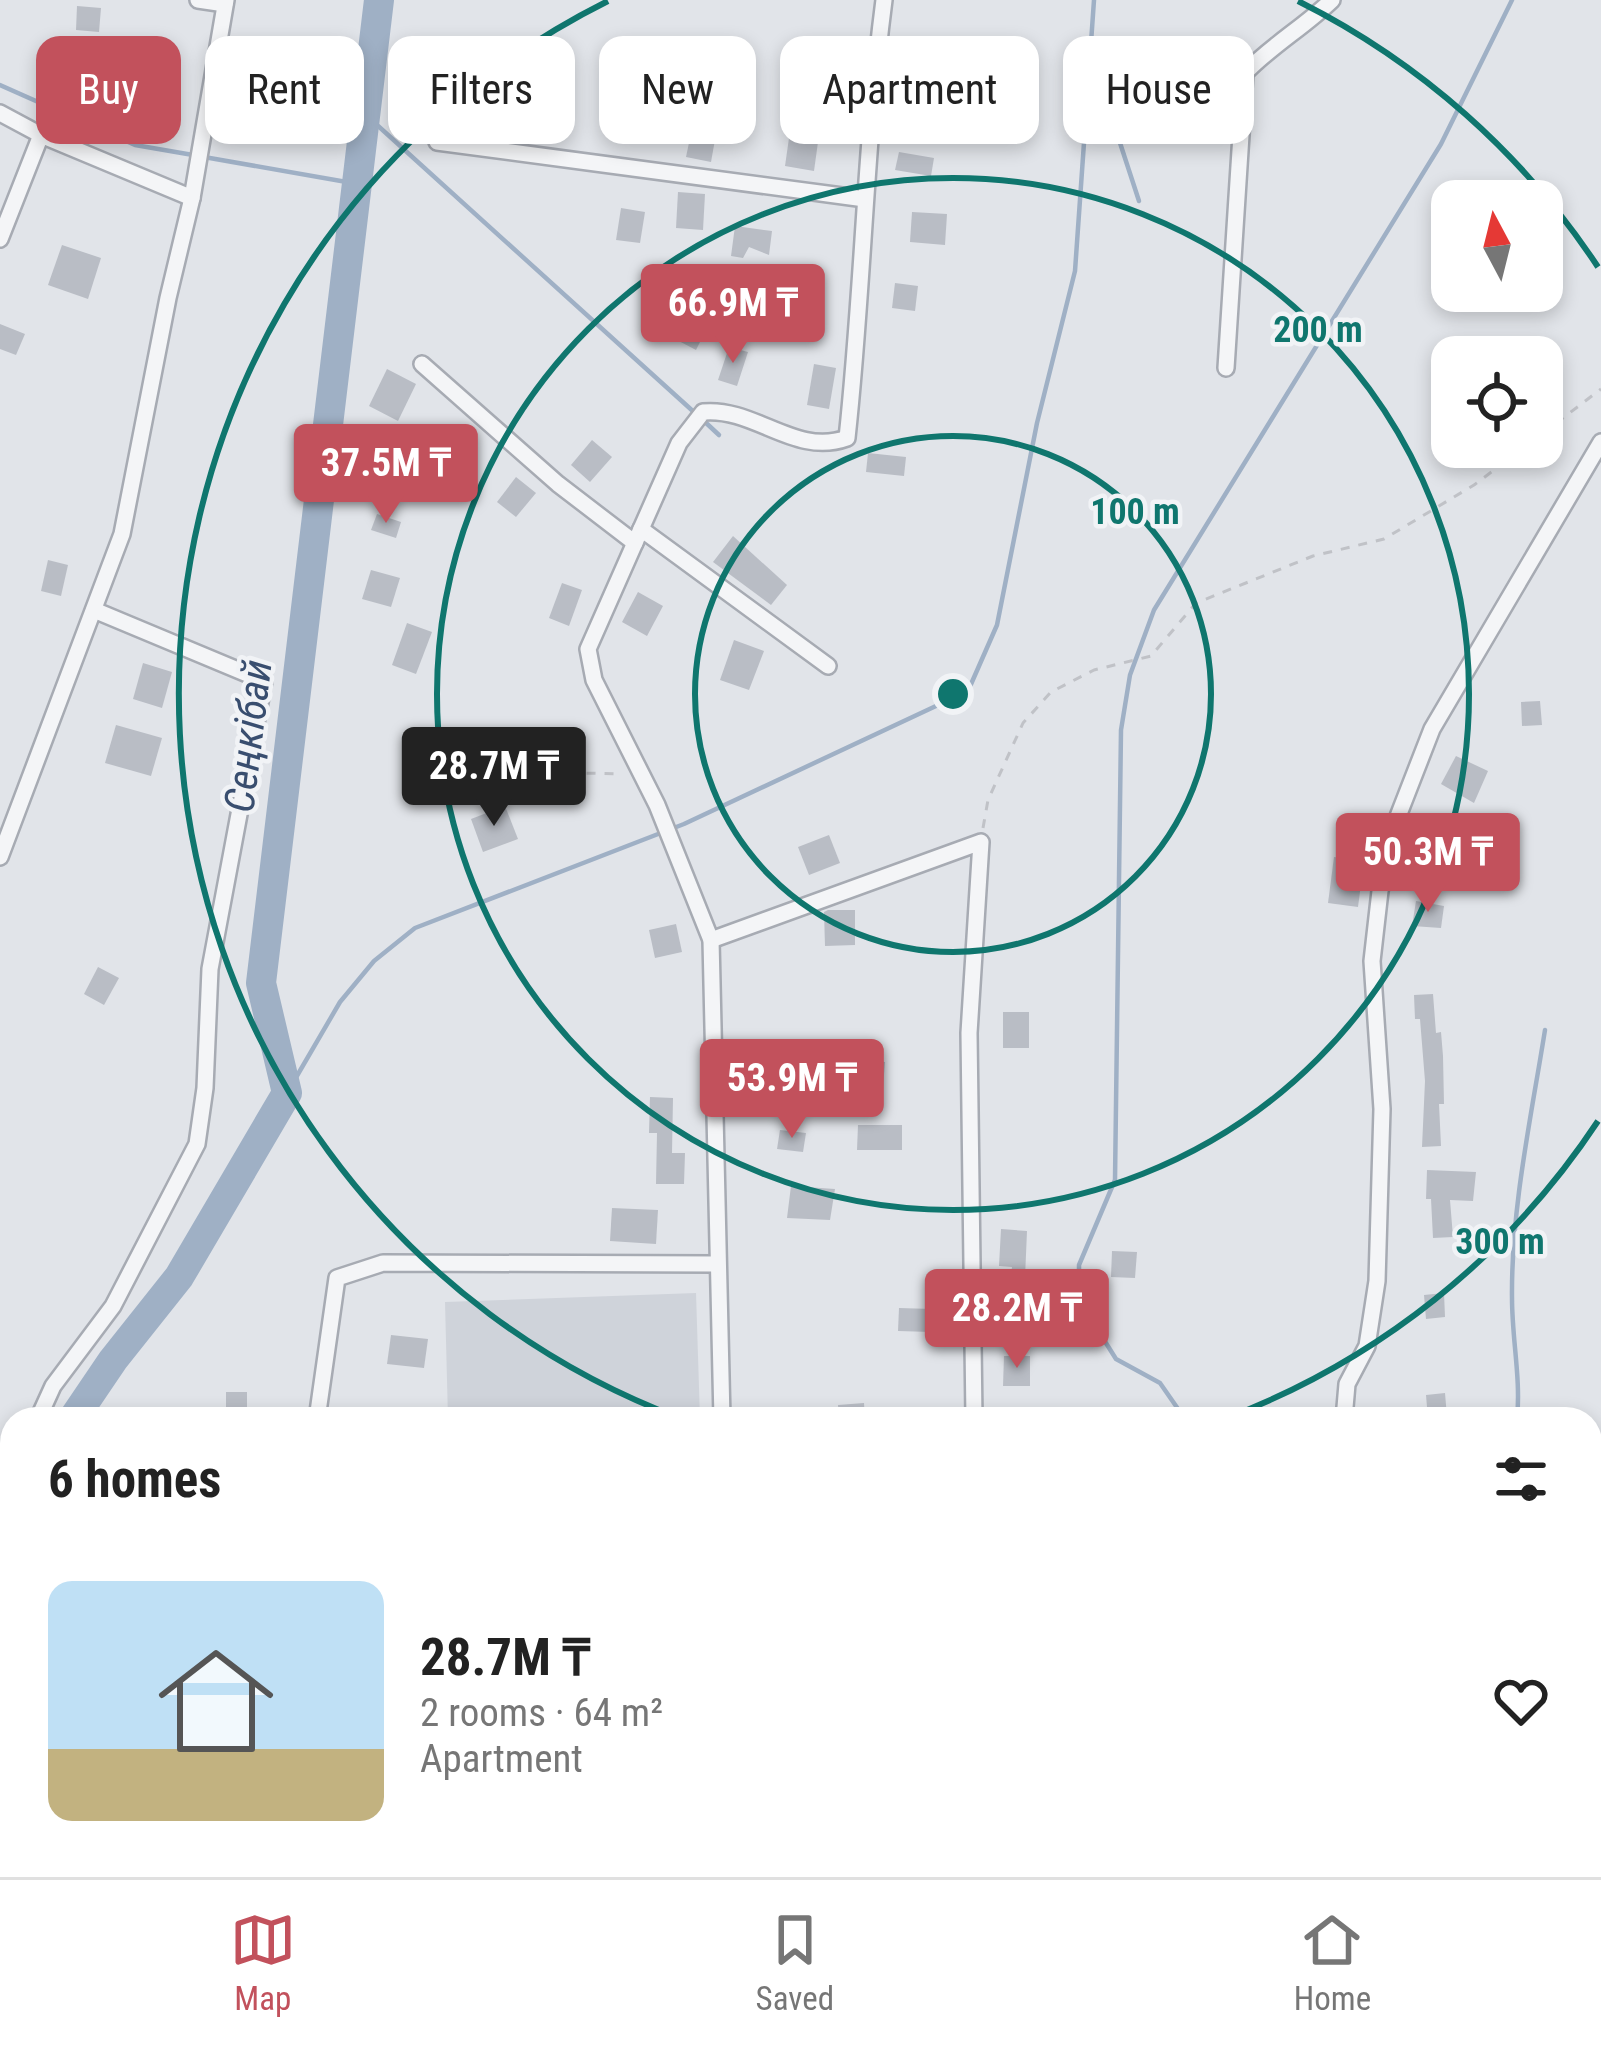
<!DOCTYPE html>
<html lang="en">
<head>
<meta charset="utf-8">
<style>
  body { margin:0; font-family:"Roboto Condensed",sans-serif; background:#f2f2f2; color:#222; height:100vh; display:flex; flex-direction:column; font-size:45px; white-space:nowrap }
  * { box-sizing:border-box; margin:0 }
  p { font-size:39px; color:#767676 }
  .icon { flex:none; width:66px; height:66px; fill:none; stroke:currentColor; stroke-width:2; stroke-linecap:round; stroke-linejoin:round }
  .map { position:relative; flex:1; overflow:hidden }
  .sheet { position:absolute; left:0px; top:1407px; width:1602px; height:471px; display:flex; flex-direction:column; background:#fff; border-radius:36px 36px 0 0; box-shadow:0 6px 18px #0003 }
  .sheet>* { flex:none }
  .banner { position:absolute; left:36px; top:36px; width:1530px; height:108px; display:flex; gap:24px }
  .needle { width:78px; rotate:353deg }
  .fabs { position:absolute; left:1431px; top:180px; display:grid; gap:24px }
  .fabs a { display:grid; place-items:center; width:132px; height:132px; border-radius:24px; background:#fff; box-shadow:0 6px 18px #0003; font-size:60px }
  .price { position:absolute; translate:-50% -102px; padding:0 27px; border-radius:12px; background:#c2515c; color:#fff; font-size:39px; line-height:78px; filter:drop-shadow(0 3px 6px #0008) }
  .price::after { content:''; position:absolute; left:50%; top:72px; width:36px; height:27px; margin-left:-18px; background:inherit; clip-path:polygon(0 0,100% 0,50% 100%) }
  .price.active { background:#222; color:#fff }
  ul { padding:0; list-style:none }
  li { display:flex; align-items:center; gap:36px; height:300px; padding:0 48px }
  li span { display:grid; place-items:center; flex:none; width:336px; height:240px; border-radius:24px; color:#555 }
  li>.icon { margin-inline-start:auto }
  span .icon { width:144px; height:144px; fill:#fffc; stroke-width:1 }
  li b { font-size:51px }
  h2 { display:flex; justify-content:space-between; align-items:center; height:144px; padding:0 48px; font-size:51px }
  .tag { padding:0 42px; border-radius:24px; background:#fff; box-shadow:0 6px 18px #0003; font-size:42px; line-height:108px }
  .tag.active { background:#c2515c; color:#fff }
  .tabs { display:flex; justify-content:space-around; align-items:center; height:168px; border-top:3px solid #e0e0e0; background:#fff; font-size:33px; color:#767676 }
  .tabs a { display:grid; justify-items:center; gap:6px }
  .tabs .active { color:#c2515c }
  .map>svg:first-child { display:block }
  .built { fill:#cfd3da }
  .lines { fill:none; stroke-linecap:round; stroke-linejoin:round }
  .stream { stroke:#9fb0c5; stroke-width:4.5 }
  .river { stroke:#9fb0c5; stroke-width:30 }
  .building { fill:#b9bdc5 }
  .street-casing { stroke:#a7abb3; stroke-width:20 }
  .path { stroke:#c0c2c7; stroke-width:3; stroke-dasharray:9 9; stroke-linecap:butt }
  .street { stroke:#f4f5f7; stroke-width:15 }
  .ring { fill:none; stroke:#0f766e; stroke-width:6 }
  .labels { text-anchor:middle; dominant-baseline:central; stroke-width:9; stroke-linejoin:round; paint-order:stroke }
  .water-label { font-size:42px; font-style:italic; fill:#394e6f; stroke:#f1f3f6 }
  .centre { fill:#0f766e; stroke:#f1f3f6; stroke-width:6 }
  .ring-label { font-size:36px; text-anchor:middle; font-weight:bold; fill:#0f766e; stroke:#f1f3f6; stroke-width:9; stroke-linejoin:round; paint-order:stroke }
</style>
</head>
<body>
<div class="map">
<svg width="1601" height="1877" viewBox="0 0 1601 1877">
  <rect width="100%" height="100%" fill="#e1e4e9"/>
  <polygon class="built" points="696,1293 700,1419 448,1419 445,1302"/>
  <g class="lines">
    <g class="stream">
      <polyline points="1089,80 1105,97 1139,201"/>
      <polyline points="0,85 135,145 193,155"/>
      <polyline points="366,115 695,413"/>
      <polyline points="204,157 358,184"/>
      <polyline points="704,421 719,435"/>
      <polyline points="287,1093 340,1002 374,961 415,928 684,824 968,691 997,625 1037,423 1075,271 1094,0"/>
      <polyline points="1185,1419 1160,1383 1116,1359 1079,1300 1079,1265 1115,1180 1121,730 1130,675 1154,610 1441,144 1512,0"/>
      <path d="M1517,1419C1521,1378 1512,1340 1512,1298C1511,1209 1531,1118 1545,1030"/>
      <polyline points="1281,1877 1289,1866"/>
      <polyline points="1336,1877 1341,1866"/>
    </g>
    <g class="river">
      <polyline points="73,1419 113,1360 179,1277 287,1093 261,983 379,0"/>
      <polyline points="130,1877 135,1866"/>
    </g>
  </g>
  <g class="building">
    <polygon points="77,6 101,8 99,32 76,30"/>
    <polygon points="909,80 955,85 950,130 903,124"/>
    <polygon points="479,84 502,88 498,113 475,109"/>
    <polygon points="694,119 718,123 711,162 686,157"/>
    <polygon points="789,138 818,142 814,171 785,166"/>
    <polygon points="899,152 934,158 931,176 895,170"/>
    <polygon points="678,192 705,194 703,230 676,228"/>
    <polygon points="621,208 645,212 640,243 616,240"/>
    <polygon points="912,212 947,214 945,245 910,242"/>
    <polygon points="735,226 772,231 769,255 749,247 743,258 731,256"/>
    <polygon points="62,245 101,258 88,299 48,285"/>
    <polygon points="895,283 918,286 915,311 892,308"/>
    <polygon points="688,313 709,324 696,350 675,339"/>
    <polygon points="0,324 25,334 16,355 0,349"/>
    <polygon points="729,347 748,352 737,386 718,380"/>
    <polygon points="814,364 836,368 829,409 807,405"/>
    <polygon points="387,369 416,384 398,421 369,406"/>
    <polygon points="592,440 612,457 590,482 571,465"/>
    <polygon points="868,453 906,457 904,476 866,472"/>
    <polygon points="516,477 536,493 516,517 497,502"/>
    <polygon points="377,514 401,522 396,538 371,530"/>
    <polygon points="733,536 787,585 771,605 713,562"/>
    <polygon points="48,560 68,565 61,596 41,591"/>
    <polygon points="371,570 400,578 391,607 362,599"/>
    <polygon points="562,583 582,590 569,626 549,618"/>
    <polygon points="638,592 663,606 647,636 622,622"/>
    <polygon points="407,623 432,632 416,674 392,665"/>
    <polygon points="734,640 764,651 749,690 720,680"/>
    <polygon points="143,663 172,672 162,708 133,699"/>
    <polygon points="1540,701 1542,725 1522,726 1521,702"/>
    <polygon points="116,725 162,738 151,776 105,763"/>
    <polygon points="1456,756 1488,771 1474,803 1441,784"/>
    <polygon points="505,806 518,839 483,852 471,819"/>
    <polygon points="1465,830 1467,854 1447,855 1445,831"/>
    <polygon points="829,835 840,863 809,875 798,847"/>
    <polygon points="1334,857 1364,861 1358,907 1328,903"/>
    <polygon points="1416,901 1444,906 1441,928 1412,926"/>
    <polygon points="828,910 855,910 855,945 825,946 824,912"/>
    <polygon points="676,924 682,952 655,958 649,930"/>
    <polygon points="98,967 119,978 104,1005 84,994"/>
    <polygon points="1433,994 1436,1033 1441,1032 1443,1056 1444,1104 1439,1104 1441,1146 1422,1147 1425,1081 1420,1019 1415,1019 1414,995"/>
    <rect x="1003" y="1012" width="26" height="36"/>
    <polygon points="857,1059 885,1062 883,1088 855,1085"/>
    <polygon points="650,1097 673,1098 672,1153 685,1153 684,1184 656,1184 657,1133 649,1133"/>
    <polygon points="858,1125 902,1125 902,1150 857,1150"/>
    <polygon points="780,1130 806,1133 803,1152 777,1149"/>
    <polygon points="1427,1170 1476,1172 1473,1201 1450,1200 1453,1237 1433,1238 1431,1199 1426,1199"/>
    <polygon points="791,1186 835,1189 830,1220 787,1218"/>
    <polygon points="612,1208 658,1210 656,1244 610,1241"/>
    <polygon points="1001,1229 1027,1231 1025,1278 1043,1280 1041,1310 1007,1306 1012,1267 999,1266"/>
    <polygon points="1112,1251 1137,1252 1135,1278 1111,1277"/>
    <polygon points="1444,1293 1445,1317 1426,1319 1424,1295"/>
    <polygon points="899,1308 932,1309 931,1332 898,1331"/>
    <polygon points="391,1335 428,1339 424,1368 387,1364"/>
    <polygon points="1004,1356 1030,1356 1030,1386 1003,1386"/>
    <rect x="226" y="1392" width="21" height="27"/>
    <polygon points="1445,1393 1447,1417 1428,1419 1426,1395"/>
    <polygon points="864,1403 865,1419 839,1419 838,1405"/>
  </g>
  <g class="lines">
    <defs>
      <g id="street">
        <polyline points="198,0 225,4"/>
        <polyline points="0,113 41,135 192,198"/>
        <polyline points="437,142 865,199"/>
        <polyline points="0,239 41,135"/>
        <polyline points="422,364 558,484 635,543"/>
        <path d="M1226,368L1245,73C1272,45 1304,27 1332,0"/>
        <polyline points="641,529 828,666"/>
        <polyline points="0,857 122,534 168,298 192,198 226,0"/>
        <polyline points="711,940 981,842 969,1033 974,1419"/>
        <polyline points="38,1419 53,1386 113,1306 197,1144 205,1088 210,969 264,681 94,610"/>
        <polyline points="317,1419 337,1278 383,1263 717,1264"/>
        <path d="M722,1419L711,940L657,805L594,680L588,649L679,443L703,412C755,407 795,457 847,438C863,292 865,146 884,0"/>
        <polyline points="1344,1419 1347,1384 1367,1346 1377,1281 1382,1109 1372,961 1380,891 1397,819 1432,729 1601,442"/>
        <polyline points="1590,1555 1601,1546"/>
        <polyline points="0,1563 12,1508"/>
        <polyline points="1590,1697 1601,1689"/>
        <polyline points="343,1866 345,1877"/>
        <polyline points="1171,1877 1171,1866"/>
        <polyline points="1445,1877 1452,1866"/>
      </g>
    </defs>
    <use href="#street" class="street-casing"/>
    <g class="path">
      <polyline points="1542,434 1601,389"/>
      <polyline points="408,767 450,761 499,771 622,774"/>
      <polyline points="983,828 988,800 1023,723 1051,692 1094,670 1151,656 1196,603 1313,556 1384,539 1474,485 1525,447"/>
      <polyline points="992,1331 1072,1326"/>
    </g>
    <use href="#street" class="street"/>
  </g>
  <g class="ring">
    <circle cx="953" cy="694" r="258"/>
    <circle cx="953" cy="694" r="516"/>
    <path d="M1598 1121A774 774 0 0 1 1224 1419M682 1419A774 774 0 0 1 608 1M1298 1A774 774 0 0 1 1598 267"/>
  </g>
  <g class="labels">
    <g class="water-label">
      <text transform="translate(248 736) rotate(-83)">Сеңкібай</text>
    </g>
  </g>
  <circle cx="953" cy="694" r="18" class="centre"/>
  <g class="ring-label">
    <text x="1318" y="342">200 m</text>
    <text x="1135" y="524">100 m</text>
    <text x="1500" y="1254">300 m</text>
  </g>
</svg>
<div class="fabs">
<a><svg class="needle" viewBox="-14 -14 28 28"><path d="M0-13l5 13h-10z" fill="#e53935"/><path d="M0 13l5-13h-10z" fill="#767676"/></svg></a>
<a><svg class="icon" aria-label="locate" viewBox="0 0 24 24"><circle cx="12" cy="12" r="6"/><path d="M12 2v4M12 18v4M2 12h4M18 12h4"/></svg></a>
</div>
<b class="price" style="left:733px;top:366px">66.9M ₸</b>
<b class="price" style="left:386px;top:526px">37.5M ₸</b>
<b class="price active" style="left:494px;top:829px">28.7M ₸</b>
<b class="price" style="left:1428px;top:915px">50.3M ₸</b>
<b class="price" style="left:792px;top:1141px">53.9M ₸</b>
<b class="price" style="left:1017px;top:1371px">28.2M ₸</b>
<div class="banner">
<a class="tag active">Buy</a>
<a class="tag">Rent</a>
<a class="tag">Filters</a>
<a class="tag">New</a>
<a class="tag">Apartment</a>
<a class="tag">House</a>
</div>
<section class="sheet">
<h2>6 homes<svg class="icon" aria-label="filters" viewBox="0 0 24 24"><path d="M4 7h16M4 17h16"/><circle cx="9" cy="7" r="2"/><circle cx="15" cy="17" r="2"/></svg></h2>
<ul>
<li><span style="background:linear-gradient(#bfe0f5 70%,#c2b280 0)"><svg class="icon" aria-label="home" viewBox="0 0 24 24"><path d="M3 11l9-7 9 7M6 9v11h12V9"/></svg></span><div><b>28.7M ₸</b><p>2 rooms · 64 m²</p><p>Apartment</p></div><svg class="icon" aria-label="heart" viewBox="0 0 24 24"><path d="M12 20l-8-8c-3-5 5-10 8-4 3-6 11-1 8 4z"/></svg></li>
</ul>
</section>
</div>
<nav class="tabs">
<a class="active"><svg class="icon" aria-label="map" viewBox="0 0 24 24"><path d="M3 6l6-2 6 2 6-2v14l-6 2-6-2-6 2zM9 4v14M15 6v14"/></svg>Map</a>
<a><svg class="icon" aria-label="saved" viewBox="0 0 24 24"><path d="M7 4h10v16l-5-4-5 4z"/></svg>Saved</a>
<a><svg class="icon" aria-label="home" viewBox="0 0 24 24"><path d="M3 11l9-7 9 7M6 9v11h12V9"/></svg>Home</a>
</nav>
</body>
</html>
